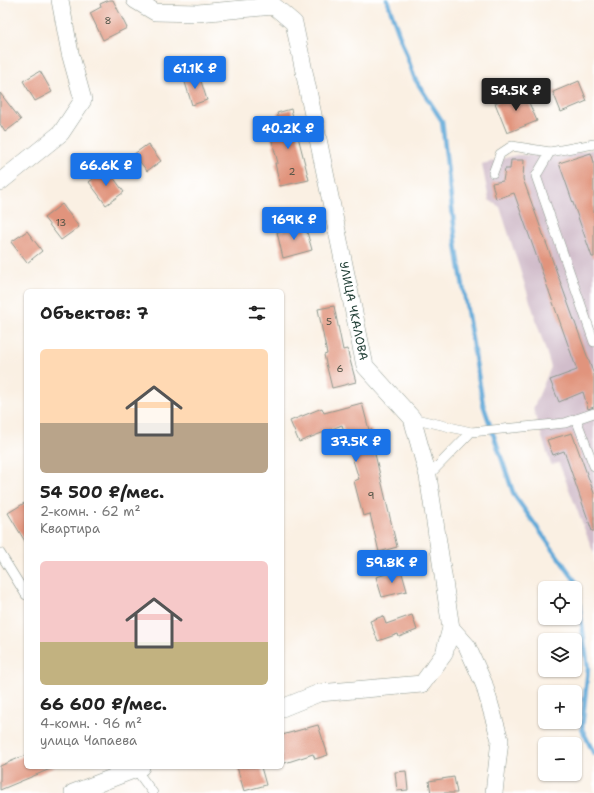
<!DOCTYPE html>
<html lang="ru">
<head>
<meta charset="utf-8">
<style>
  body { margin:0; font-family:"Shantell Sans",sans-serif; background:#f6f6f6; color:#222; height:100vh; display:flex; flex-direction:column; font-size:15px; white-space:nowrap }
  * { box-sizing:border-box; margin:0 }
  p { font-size:13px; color:#767676 }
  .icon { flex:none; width:22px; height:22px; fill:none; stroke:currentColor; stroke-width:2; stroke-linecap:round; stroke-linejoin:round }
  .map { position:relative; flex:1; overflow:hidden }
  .details { position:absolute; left:24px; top:289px; width:260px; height:480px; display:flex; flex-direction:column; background:#fff; border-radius:6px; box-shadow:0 1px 3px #0004 }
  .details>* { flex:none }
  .fabs { position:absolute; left:538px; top:581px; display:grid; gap:8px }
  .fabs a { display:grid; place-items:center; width:44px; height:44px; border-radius:6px; background:#fff; box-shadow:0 1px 3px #0004; font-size:20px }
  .price { position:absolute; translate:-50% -34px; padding:0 9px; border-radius:4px; background:#1a73e8; color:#fff; font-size:13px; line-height:26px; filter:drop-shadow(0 1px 2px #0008) }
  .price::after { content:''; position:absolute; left:50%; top:24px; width:12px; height:9px; margin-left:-6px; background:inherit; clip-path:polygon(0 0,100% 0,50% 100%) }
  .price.active { background:#222; color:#fff }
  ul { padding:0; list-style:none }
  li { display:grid; align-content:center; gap:8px; height:212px; padding:0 16px }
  li span { display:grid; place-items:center; height:124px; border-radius:6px; color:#555 }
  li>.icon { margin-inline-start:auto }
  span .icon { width:72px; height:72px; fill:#fffc; stroke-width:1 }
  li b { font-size:17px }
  h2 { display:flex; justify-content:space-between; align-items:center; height:48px; padding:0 16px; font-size:17px }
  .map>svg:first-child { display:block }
  .industrial { fill:#d1bdcb }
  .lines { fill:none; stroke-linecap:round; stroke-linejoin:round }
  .stream { stroke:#61a9d8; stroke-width:4.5 }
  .building { fill:#e1947d }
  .lane-casing { stroke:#8c968c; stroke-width:10 }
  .street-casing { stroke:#8c968c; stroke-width:18 }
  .lane { stroke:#fff; stroke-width:9 }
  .street { stroke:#fff; stroke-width:17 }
  .labels { text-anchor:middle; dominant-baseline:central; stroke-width:4; stroke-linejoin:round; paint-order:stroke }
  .number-label { font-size:10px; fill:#505346 }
  .street-label { font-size:12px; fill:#1f3d34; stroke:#fff }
</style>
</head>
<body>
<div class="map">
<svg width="594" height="793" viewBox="0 0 594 793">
  <rect width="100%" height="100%" fill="#fff"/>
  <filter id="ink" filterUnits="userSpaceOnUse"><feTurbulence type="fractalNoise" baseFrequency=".025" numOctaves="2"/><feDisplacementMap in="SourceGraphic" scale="8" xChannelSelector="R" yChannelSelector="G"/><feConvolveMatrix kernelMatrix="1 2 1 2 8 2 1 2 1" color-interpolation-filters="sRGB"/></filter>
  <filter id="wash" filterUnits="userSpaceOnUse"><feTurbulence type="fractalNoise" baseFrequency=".012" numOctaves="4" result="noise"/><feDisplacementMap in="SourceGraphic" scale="16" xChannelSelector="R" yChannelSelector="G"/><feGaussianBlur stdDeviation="0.9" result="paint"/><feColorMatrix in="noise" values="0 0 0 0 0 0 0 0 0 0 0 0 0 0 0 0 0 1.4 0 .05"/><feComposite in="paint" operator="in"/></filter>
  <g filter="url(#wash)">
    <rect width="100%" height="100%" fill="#faf0e3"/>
    <polygon class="industrial" points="594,149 594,554 559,463 551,465 533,409 551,367 500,207 489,200 482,164 517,155 562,156"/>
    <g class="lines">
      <polyline class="stream" points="387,0 415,79 442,121 457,251 483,404 514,495 576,582 588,668 582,729 594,754"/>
    </g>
    <g id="blocks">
      <g class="building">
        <polygon points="109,0 113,0 127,28 103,40 90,13 101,7 100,4"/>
        <polygon points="40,71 52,92 35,101 23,81"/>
        <polygon points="199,75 207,100 192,105 184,79"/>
        <polygon points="579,81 587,101 561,112 553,92"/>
        <polygon points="524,91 537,121 507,133 495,103"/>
        <polygon points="0,93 21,120 5,132 0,124"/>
        <polygon points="291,109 309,180 280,186 275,163 278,163 268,126 280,123 277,113"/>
        <polygon points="148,144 161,161 147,171 134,154"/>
        <polygon points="591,153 594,162 594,257 592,257 559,163"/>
        <polygon points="511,160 524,160 523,179 594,375 594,407 588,409 583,392 559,402 550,380 577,370 514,193 496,199 492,183 503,181 505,169 510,169"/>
        <polygon points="107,169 124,192 106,205 89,182"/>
        <polygon points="62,204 79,227 61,240 44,218"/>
        <polygon points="305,225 312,250 283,258 277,232"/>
        <polygon points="27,231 42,251 27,263 11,242"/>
        <polygon points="334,306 343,350 347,349 356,382 332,388 324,355 327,354 318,309"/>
        <polygon points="362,403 369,430 371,429 379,453 375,454 397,547 379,552 370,514 363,516 354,481 359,479 342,425 299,442 290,421 322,408 324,413"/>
        <polygon points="572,433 594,493 594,531 592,531 564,451 553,455 547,440"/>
        <polygon points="26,502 26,543 8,513"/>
        <polygon points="401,570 407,591 382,597 376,577"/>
        <polygon points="412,615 417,630 399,637 398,634 378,641 370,621 383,616 386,624"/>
        <polygon points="318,725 328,755 315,759 313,754 282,764 282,735"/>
        <polygon points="26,755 26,767 55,767 0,790 0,766"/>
        <polygon points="237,767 261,767 266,785 244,791"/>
        <polygon points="406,771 408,790 397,791 395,772"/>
        <polygon points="454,777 457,793 431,793 429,781"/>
      </g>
    </g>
  </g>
  <g filter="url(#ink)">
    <use href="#blocks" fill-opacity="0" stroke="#8c968c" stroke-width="1"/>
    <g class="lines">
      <defs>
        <g id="lane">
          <polyline points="594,144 550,152 536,176 594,342"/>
          <polyline points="493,173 500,154 512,146 550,152"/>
          <polyline points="412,418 471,432"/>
          <polyline points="576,419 594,466"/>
          <polyline points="428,476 471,432 565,423 594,413"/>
          <polyline points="0,553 26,595"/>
          <polyline points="134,767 153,793"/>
        </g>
        <g id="street">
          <path id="s1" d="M135,0L155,12L198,13L274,6L294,23L365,366L412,418L428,476L451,628L444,654L422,684L319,693L282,708"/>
          <polyline points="0,182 61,133 83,100 70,53 60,0"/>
          <polyline points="451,628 467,646 484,684 500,740 494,793"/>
          <polyline points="73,793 141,767"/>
        </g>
      </defs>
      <use href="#lane" class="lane-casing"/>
      <use href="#street" class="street-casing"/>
      <use href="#lane" class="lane"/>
      <use href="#street" class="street"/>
    </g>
  </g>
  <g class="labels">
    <g class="number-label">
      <text x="108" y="20">8</text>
      <text x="292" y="171">2</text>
      <text x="61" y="222">13</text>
      <text x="329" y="321">5</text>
      <text x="340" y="368">6</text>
      <text x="371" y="495">9</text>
    </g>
    <g class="street-label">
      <text stroke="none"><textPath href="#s1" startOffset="463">УЛИЦА ЧКАЛОВА</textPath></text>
    </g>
  </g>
</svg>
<div class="fabs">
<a><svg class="icon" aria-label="locate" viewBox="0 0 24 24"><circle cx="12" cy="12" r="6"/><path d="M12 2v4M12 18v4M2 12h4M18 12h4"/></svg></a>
<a><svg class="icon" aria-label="layers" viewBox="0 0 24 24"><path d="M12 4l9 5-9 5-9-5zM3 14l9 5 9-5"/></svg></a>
<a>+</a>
<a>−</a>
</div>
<b class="price" style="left:195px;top:90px">61.1K ₽</b>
<b class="price active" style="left:516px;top:112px">54.5K ₽</b>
<b class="price" style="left:288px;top:150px">40.2K ₽</b>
<b class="price" style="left:106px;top:187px">66.6K ₽</b>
<b class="price" style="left:294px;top:241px">169K ₽</b>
<b class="price" style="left:356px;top:463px">37.5K ₽</b>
<b class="price" style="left:392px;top:584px">59.8K ₽</b>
<section class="details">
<h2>Объектов: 7<svg class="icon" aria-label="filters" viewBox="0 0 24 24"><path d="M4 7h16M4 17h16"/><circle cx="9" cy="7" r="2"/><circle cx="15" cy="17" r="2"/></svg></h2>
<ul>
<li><span style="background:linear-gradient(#ffd9b3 60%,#b9a48a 0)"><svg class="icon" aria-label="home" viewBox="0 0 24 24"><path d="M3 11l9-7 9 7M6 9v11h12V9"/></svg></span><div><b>54 500 ₽/мес.</b><p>2-комн. · 62 m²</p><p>Квартира</p></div></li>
<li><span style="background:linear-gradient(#f6c9c9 65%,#c2b280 0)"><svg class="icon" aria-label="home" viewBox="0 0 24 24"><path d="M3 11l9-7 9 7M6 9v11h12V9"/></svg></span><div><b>66 600 ₽/мес.</b><p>4-комн. · 96 m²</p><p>улица Чапаева</p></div></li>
</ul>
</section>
</div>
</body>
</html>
